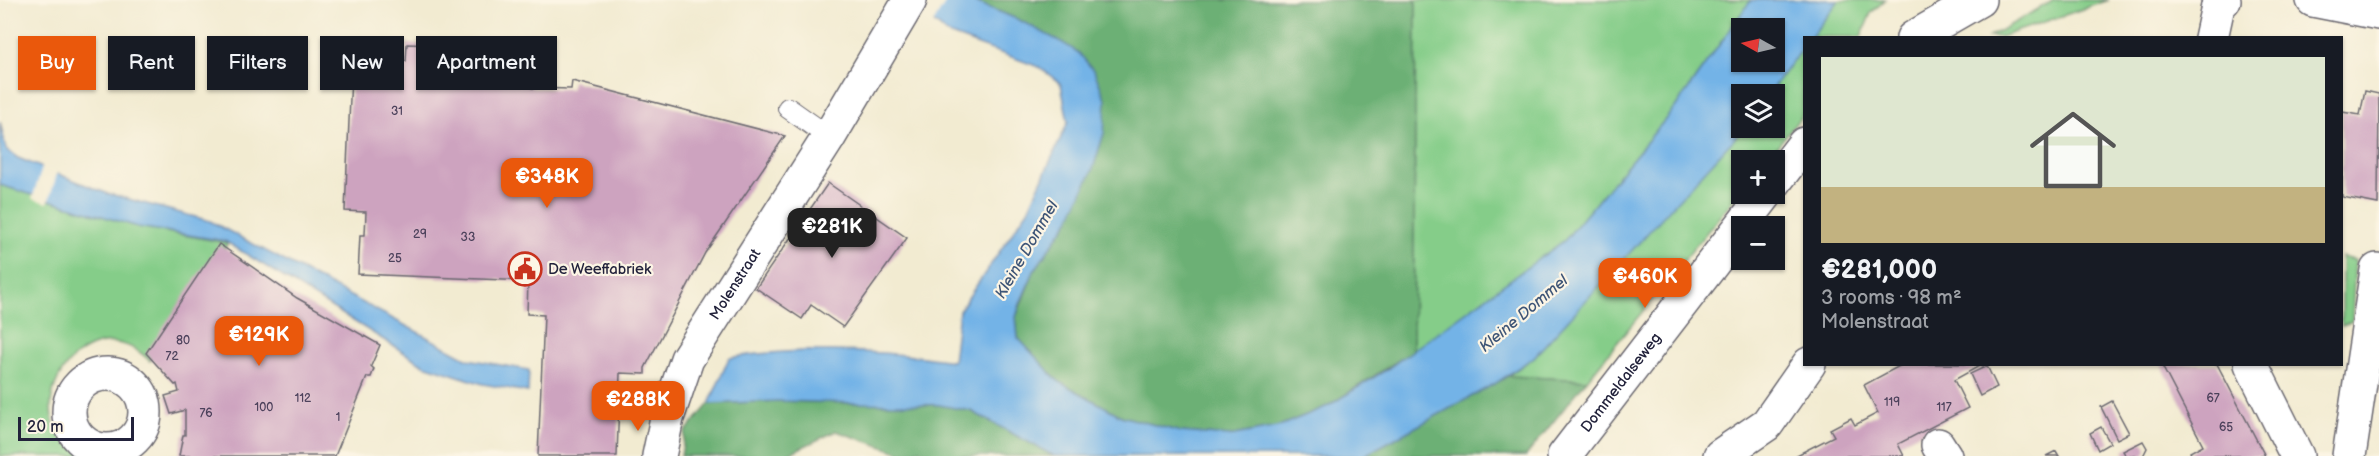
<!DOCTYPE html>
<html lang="en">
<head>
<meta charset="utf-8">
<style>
  body { margin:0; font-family:"Balsamiq Sans",sans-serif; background:#242831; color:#f1f3f6; height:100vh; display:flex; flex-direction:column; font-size:22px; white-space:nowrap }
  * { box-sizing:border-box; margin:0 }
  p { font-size:20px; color:#9ea1a6 }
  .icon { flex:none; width:33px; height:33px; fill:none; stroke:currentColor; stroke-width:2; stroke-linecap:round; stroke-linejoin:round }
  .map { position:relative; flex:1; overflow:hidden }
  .drawer { position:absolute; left:1803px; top:36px; width:540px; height:330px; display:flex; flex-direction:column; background:#171b24; border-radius:0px; box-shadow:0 2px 4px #0004 }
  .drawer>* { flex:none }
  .top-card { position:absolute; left:18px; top:36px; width:570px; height:54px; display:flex; gap:12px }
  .needle { width:39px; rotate:278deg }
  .controls { position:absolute; left:1731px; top:18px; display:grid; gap:12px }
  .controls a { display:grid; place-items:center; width:54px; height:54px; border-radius:0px; background:#171b24; box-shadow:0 2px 4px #0004; font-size:30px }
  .scale { position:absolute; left:18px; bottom:15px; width:116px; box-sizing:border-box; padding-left:6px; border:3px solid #22223b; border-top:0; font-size:16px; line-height:21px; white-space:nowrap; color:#22223b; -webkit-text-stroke:4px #fcf5e5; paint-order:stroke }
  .price { position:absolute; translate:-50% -51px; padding:0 14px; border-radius:12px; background:#ea580c; color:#fff; font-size:20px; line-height:39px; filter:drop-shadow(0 2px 3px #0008) }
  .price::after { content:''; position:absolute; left:50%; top:36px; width:18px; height:14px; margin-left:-9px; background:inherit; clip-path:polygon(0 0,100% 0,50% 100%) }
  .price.current { background:#222; color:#fff }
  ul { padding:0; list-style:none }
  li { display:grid; align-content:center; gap:12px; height:318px; padding:0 18px }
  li+li { border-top:2px solid #363941 }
  li span { display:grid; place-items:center; height:186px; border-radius:0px; color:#555 }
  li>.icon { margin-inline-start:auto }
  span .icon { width:108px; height:108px; fill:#fffc; stroke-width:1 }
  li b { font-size:26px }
  .pill { padding:0 21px; border-radius:0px; background:#171b24; box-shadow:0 2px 4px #0004; font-size:21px; line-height:54px }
  .pill.current { background:#ea580c; color:#fff }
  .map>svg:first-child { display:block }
  .green { fill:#85cd89; stroke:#547862; stroke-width:1.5 }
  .forest { fill:#6cb075; stroke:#476958; stroke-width:1.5 }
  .water { fill:#73b3e7; stroke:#4a6a91; stroke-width:1.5; fill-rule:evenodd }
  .pier { fill:#f2ebd1 }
  .building { fill:#cda3bf }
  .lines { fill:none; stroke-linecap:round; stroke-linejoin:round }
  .service-casing { stroke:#6b6870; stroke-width:22 }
  .minor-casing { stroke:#6b6870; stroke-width:36 }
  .service { stroke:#fff; stroke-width:20 }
  .minor { stroke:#fff; stroke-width:33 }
  .labels { text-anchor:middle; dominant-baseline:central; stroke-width:4.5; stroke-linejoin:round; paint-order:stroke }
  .number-label { font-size:12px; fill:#4d425c }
  .poi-label { font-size:15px; fill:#22223b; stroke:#fcf5e5; text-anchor:start }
  .street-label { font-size:15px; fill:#22223b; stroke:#fcf5e5 }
  .water-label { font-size:16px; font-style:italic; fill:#3e5577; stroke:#fcf5e5 }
</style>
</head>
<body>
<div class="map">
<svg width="2379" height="456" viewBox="0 0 2379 456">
  <rect width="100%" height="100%" fill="#fcf5e5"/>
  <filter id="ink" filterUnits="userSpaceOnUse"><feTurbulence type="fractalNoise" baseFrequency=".0167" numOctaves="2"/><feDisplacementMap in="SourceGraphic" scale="12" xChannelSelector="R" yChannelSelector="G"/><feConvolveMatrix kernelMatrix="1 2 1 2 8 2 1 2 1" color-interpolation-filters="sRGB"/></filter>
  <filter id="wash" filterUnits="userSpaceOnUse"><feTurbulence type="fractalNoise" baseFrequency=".008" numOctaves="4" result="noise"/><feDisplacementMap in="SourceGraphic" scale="24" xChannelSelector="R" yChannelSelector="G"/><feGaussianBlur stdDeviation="1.35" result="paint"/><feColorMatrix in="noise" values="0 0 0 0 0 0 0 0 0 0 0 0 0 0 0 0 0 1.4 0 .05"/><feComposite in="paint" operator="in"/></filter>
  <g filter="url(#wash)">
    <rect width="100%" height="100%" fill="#f2ebd1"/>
    <g class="green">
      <polygon points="1416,0 1751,0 1674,109 1565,240 1413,351"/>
      <polygon points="1839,0 1885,0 1871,13 1861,37 1811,37"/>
      <polygon points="2054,0 2109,0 2000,37 1989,37"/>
      <polygon points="1804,46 1804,113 1766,160 1742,160 1741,190 1587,380 1508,376 1534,357 1743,128 1774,128 1774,94 1768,94"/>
      <path d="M0,185L138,227L228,243L150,361C82,294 0,429 92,456H0Z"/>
      <polygon points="2342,257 2355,260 2352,321 2342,326"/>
    </g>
    <g class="forest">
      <polygon points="971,0 1416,0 1413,351 1328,406 1277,427 1229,436 1181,432 1121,416 1058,381 1018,338 1016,317 1034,271 1069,220 1079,53 1019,20"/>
      <polygon points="1508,376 1587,380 1526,456 1363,456"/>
      <polygon points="777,401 939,405 971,411 1054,456 939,456 920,450 904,454 836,431 784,456 681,456 685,432 709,404"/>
    </g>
    <g class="water">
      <path d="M894,0H971L1019,20L1063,43L1079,53L1094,71L1106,100L1104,133L1093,169L1069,220L1034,271L1021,301L1016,317L1018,338L1058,381L1121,416L1181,432L1229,436L1277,427L1328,406L1386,370L1565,240L1674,109L1751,0H1839L1811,37L1804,38V46L1768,94H1742L1743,128L1736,137L1534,357L1496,383L1363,456H1054L971,411L939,405L777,401L709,404L729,358C802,346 879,350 953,361L959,311L1028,210L1068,122L1061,84L1039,67L948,34L932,21ZM1742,28H1774V62H1742Z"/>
      <polygon points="0,122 6,149 18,158 106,193 210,221 468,359 529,370 528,392 483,384 424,365 225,241 138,227 0,185"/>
    </g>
    <g class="pier">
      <polygon points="891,0 947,0 932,25"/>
      <polygon points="43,165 58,171 48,203 32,199"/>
    </g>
    <g id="blocks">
      <g class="building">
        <polygon points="407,44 533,49 532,88 571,89 572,81 785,136 705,253 645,368 645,374 620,373 617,456 538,456 544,315 527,314 528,281 358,274 360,235 365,235 366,212 345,211 351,76 389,77 390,60 406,61"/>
        <polygon points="2365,91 2379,94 2378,204 2342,197 2342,112 2360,115"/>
        <polygon points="828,183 907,238 843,327 811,305 802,319 756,288"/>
        <polygon points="219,244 297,298 380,345 371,366 374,369 371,377 367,377 335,456 179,456 183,435 185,435 185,410 171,414 165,396 179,392 177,384 175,385 146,353"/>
        <polygon points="1903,364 1983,364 1954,380 1968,408 1898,444 1904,456 1795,456 1834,436 1830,429 1851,418 1855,425 1878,413 1864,385"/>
        <polygon points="2161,364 2217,364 2265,456 2192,456 2190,452 2203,445"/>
        <polygon points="1987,366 1997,387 1980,396 1970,374"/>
        <polygon points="2112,401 2129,433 2117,439 2101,407"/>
        <polygon points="2101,427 2110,443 2098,450 2090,433"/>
        <polygon points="2143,441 2147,448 2143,456 2126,456 2123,451"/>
        <polygon points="2056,451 2059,456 2046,456"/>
      </g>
    </g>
  </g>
  <g filter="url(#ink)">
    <use href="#blocks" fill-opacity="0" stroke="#6b6870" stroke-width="1.5"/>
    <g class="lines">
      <defs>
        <polyline id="service" points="788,108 829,137"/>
        <g id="minor">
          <polyline points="2313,0 2379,13"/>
          <polyline points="1913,38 1979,0"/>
          <polyline points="2211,38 2218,6 2224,0"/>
          <polyline points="1774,183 1804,144"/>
          <polyline points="2251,364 2297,456"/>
          <circle cx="107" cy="412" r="38"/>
          <polyline points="1938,445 1945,456"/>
          <path id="s1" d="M659,456L667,418L687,359L829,137L910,0"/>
          <path id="s2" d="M1564,456L1766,194"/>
          <polyline points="1720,456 1767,424 1809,364"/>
          <polyline points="2349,456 2377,270"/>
        </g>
      </defs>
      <use href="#service" class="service-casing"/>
      <use href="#minor" class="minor-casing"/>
      <use href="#service" class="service"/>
      <use href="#minor" class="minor"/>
    </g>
  </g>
  <defs>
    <symbol id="civic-ring" viewBox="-11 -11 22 22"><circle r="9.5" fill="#fcf5e5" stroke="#c8321e" stroke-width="1.5"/><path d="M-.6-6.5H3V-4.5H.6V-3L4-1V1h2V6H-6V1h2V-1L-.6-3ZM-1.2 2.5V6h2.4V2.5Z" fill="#c8321e"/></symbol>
  </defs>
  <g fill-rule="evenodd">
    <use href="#civic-ring" x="506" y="250" width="38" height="38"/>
  </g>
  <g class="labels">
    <g class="number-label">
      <text x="397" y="111">31</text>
      <text x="420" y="234">29</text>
      <text x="468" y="237">33</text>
      <text x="395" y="258">25</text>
      <text x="183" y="340">80</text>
      <text x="172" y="356">72</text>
      <text x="303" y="398">112</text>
      <text x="2213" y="398">67</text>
      <text x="1892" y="402">119</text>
      <text x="264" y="407">100</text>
      <text x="1944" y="407">117</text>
      <text x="206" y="413">76</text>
      <text x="338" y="417">1</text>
      <text x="2226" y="427">65</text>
    </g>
    <g class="poi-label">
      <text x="548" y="269">De Weeffabriek</text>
    </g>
    <g class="street-label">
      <text stroke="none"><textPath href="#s1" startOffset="190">Molenstraat</textPath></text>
      <text stroke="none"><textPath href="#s2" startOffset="93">Dommeldalseweg</textPath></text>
    </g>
    <g class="water-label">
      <text transform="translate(1027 250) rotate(-60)">Kleine Dommel</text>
      <text transform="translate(1524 314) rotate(-40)">Kleine Dommel</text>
    </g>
  </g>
</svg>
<div class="controls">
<a><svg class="needle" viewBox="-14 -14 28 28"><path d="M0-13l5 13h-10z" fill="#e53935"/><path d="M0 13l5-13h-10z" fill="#9ea1a6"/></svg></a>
<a><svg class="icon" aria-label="layers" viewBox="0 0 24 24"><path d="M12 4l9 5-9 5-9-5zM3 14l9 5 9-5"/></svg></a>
<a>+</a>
<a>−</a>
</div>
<div class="scale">20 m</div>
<b class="price" style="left:547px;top:209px">€348K</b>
<b class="price current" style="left:832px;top:259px">€281K</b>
<b class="price" style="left:1645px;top:309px">€460K</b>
<b class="price" style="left:259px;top:367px">€129K</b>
<b class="price" style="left:638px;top:432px">€288K</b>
<div class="top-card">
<a class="pill current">Buy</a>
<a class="pill">Rent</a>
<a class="pill">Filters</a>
<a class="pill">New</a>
<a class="pill">Apartment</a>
</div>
<section class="drawer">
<ul>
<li><span style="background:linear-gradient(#dfe7d0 70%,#c2b280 0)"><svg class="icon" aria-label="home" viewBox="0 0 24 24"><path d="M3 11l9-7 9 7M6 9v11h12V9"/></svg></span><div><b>€281,000</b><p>3 rooms · 98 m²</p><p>Molenstraat</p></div></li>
</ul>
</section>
</div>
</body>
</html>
